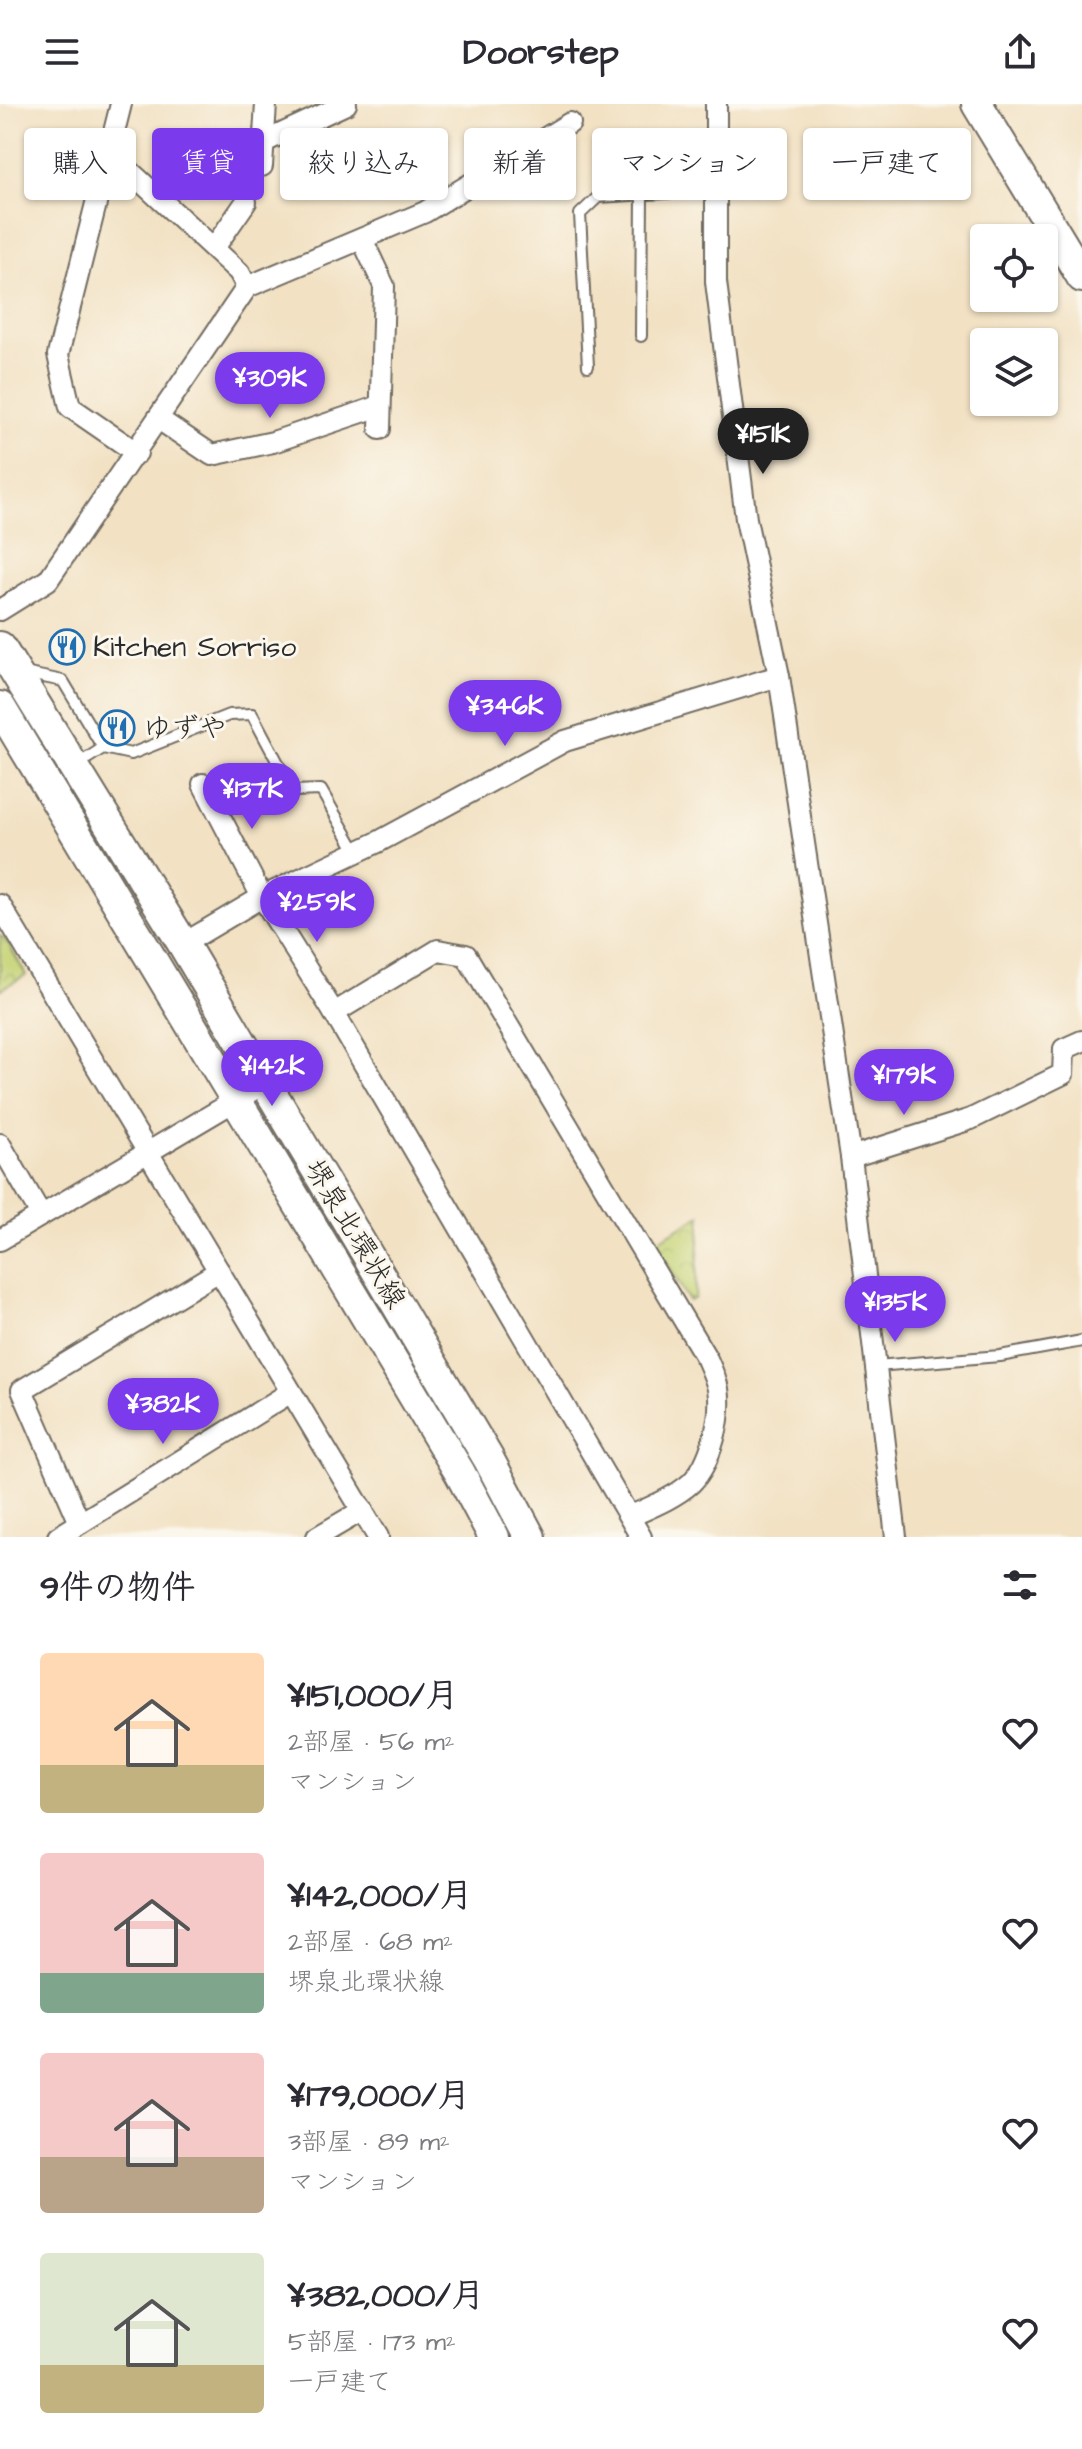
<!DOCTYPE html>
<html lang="ja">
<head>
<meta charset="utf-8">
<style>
  body { margin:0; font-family:"Architects Daughter","Klee One",sans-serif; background:#f7f7f7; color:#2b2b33; height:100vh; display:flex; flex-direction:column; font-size:30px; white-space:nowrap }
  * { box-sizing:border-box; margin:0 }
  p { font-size:26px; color:#7c7c81 }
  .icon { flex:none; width:44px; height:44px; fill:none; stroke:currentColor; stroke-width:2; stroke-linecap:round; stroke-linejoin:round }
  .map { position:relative; height:1433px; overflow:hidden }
  .panel { display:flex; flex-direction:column; background:#fff; flex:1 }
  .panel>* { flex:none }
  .guide { position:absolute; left:24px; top:24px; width:1034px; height:72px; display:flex; gap:16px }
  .tools { position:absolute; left:970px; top:120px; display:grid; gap:16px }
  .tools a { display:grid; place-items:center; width:88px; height:88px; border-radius:8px; background:#fff; box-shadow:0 2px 6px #0004; font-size:40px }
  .price { position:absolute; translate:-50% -68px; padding:0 18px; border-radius:28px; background:#7c3aed; color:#fff; font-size:26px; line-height:52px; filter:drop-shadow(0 2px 4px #0008) }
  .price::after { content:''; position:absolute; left:50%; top:48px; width:24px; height:18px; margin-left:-12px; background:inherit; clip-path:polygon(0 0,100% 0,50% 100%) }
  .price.on { background:#222; color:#fff }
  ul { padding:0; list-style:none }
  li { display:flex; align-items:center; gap:24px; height:200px; padding:0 40px }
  li span { display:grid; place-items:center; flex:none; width:224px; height:160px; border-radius:8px; color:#555 }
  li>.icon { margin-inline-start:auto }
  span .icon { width:96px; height:96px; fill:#fffc; stroke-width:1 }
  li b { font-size:34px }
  h2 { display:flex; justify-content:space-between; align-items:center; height:96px; padding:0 40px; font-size:34px }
  .chip { padding:0 28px; border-radius:8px; background:#fff; box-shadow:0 2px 6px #0004; font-size:28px; line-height:72px }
  .chip.on { background:#7c3aed; color:#fff }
  header { display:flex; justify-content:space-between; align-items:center; height:104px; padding:0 40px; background:#fff; font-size:36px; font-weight:700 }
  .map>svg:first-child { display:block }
  .park { fill:url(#park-crowns); stroke:#787f50; stroke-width:2 }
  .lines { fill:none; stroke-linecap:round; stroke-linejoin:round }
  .service-casing { stroke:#716b60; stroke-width:14 }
  .minor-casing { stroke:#716b60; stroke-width:24 }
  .secondary-casing { stroke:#716b60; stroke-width:34 }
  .service { stroke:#fff; stroke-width:10 }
  .minor { stroke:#fff; stroke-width:20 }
  .secondary { stroke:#fff; stroke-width:30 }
  .labels { text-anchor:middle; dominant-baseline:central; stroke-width:6; stroke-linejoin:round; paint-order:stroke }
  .poi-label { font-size:28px; fill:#2b2b2b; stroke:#fbf7ec; text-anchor:start }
  .street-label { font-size:28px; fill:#2b2b2b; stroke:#fbf7ec }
</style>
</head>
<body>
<header><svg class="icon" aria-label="menu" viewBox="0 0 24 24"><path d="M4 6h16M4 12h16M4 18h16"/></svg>Doorstep<svg class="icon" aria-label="share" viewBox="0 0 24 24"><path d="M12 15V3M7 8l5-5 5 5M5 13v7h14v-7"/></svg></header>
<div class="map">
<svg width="1082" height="1433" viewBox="0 0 1082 1433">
  <defs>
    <pattern id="park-crowns" width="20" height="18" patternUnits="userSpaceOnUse" patternTransform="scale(2)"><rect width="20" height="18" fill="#c5d375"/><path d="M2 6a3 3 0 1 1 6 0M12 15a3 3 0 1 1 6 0" fill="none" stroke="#a9b565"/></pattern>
  </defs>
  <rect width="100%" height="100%" fill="#fbf7ec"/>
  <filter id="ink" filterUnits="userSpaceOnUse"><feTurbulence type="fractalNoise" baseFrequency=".0125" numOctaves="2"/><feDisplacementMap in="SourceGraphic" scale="16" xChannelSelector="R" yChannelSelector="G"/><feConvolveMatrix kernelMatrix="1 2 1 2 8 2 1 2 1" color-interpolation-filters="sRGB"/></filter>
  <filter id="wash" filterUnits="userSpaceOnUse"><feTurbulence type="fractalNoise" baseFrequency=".006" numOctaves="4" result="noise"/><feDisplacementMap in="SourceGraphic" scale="32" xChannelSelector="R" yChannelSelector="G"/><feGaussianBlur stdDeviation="1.8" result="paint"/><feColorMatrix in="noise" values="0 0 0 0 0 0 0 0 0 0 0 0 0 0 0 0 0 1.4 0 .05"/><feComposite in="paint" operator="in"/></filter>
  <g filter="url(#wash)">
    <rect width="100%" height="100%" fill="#f2e1c3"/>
    <g class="park">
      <polygon points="0,831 7,837 26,871 0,886"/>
      <polygon points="701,1111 695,1194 689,1197 655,1138"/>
    </g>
  </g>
  <g filter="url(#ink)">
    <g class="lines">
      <defs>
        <g id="service">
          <polyline points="641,232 642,90"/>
          <polyline points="588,262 580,110 598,93 716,86"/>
          <polyline points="24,569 63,577 103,644"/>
          <polyline points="77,661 103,644 131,650 229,611 252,610 293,687 321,686 356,747"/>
          <polyline points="876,1262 1000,1252 1082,1237"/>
        </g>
        <g id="minor">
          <polyline points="121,0 58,251 70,303 137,349"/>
          <polyline points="716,0 716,178 746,415 779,572 851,1053 896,1433"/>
          <polyline points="264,38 346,0"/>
          <polyline points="480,46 493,66"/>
          <polyline points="109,48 239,168 247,183 425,108 570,19"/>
          <polyline points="262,62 266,0"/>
          <polyline points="362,135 384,182 380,325"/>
          <polyline points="214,144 246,98"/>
          <polyline points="160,316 212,351 273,338 380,302"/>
          <polyline points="0,506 48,476 247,183"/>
          <polyline points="203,680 262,793 334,909 641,1433"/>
          <polyline points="0,801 378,1433"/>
          <polyline points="183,840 262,793 378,738 565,637 779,572"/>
          <path d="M334,909L438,846L466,851L707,1255C711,1264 716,1275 718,1285C723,1312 711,1359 691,1379C674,1394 651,1403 631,1412"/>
          <polyline points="0,1040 41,1111"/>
          <polyline points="851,1053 971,1015 1063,970 1064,945 1082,937"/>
          <polyline points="0,1136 265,979"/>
          <polyline points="80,1419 22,1286 219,1167"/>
          <polyline points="58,1433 291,1288"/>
          <polyline points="317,1433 363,1406"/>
        </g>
        <g id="secondary">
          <polyline points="977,0 1082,173"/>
          <polyline points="0,543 183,840 488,1354 530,1433"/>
          <polyline points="0,603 460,1369 494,1433"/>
        </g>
      </defs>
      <use href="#service" class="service-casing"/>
      <use href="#minor" class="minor-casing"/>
      <use href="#secondary" class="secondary-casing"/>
      <use href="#service" class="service"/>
      <use href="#minor" class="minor"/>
      <use href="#secondary" class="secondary"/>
    </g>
  </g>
  <defs>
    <symbol id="restaurant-ring" viewBox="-11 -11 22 22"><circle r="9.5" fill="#fbf7ec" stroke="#1f6fb2" stroke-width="1.5"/><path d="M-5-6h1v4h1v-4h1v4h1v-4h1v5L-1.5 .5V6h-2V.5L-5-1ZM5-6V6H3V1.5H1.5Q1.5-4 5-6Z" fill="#1f6fb2"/></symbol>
  </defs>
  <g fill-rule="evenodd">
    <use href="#restaurant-ring" x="47" y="523" width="40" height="40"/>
    <use href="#restaurant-ring" x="97" y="604" width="40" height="40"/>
  </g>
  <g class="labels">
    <g class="poi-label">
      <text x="93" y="543">Kitchen Sorriso</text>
      <text x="143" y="624">ゆずや</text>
    </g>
    <g class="street-label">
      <text transform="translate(355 1130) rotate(59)">堺泉北環状線</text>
    </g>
  </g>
</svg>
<div class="tools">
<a><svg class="icon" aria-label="locate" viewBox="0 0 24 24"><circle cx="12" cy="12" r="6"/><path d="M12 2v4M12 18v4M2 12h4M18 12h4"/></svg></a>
<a><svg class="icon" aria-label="layers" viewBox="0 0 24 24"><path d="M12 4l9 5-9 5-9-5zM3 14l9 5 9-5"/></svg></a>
</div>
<b class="price" style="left:270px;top:316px">¥309K</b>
<b class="price on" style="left:763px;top:372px">¥151K</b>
<b class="price" style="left:505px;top:644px">¥346K</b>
<b class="price" style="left:252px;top:727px">¥137K</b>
<b class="price" style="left:317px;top:840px">¥259K</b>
<b class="price" style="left:272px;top:1004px">¥142K</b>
<b class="price" style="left:904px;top:1013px">¥179K</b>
<b class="price" style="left:895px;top:1240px">¥135K</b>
<b class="price" style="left:163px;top:1342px">¥382K</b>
<div class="guide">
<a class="chip">購入</a>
<a class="chip on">賃貸</a>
<a class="chip">絞り込み</a>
<a class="chip">新着</a>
<a class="chip">マンション</a>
<a class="chip">一戸建て</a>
</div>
</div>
<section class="panel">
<h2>9件の物件<svg class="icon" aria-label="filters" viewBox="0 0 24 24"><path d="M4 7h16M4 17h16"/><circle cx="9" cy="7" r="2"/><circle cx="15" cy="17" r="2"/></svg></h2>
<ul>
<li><span style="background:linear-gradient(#ffd9b3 70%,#c2b280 0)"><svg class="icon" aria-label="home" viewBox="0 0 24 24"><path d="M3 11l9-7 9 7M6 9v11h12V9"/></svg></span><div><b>¥151,000/月</b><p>2部屋 · 56 m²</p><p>マンション</p></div><svg class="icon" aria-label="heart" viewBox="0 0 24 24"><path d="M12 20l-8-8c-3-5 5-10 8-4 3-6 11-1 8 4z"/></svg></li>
<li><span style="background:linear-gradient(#f6c9c9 75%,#7fa58c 0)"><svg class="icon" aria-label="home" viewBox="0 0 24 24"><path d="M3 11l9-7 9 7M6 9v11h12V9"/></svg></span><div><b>¥142,000/月</b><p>2部屋 · 68 m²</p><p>堺泉北環状線</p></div><svg class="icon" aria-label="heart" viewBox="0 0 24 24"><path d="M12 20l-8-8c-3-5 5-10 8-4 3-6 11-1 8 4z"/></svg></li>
<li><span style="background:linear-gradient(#f6c9c9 65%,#b9a48a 0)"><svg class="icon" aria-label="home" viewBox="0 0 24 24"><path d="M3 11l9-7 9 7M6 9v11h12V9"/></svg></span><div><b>¥179,000/月</b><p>3部屋 · 89 m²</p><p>マンション</p></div><svg class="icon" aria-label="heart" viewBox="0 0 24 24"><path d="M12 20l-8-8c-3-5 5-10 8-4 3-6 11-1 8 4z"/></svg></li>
<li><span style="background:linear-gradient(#dfe7d0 70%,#c2b280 0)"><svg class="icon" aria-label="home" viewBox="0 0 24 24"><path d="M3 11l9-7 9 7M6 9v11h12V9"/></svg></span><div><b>¥382,000/月</b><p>5部屋 · 173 m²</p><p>一戸建て</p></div><svg class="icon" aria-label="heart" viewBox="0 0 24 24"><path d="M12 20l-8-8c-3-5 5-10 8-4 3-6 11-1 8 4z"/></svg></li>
</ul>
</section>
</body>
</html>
